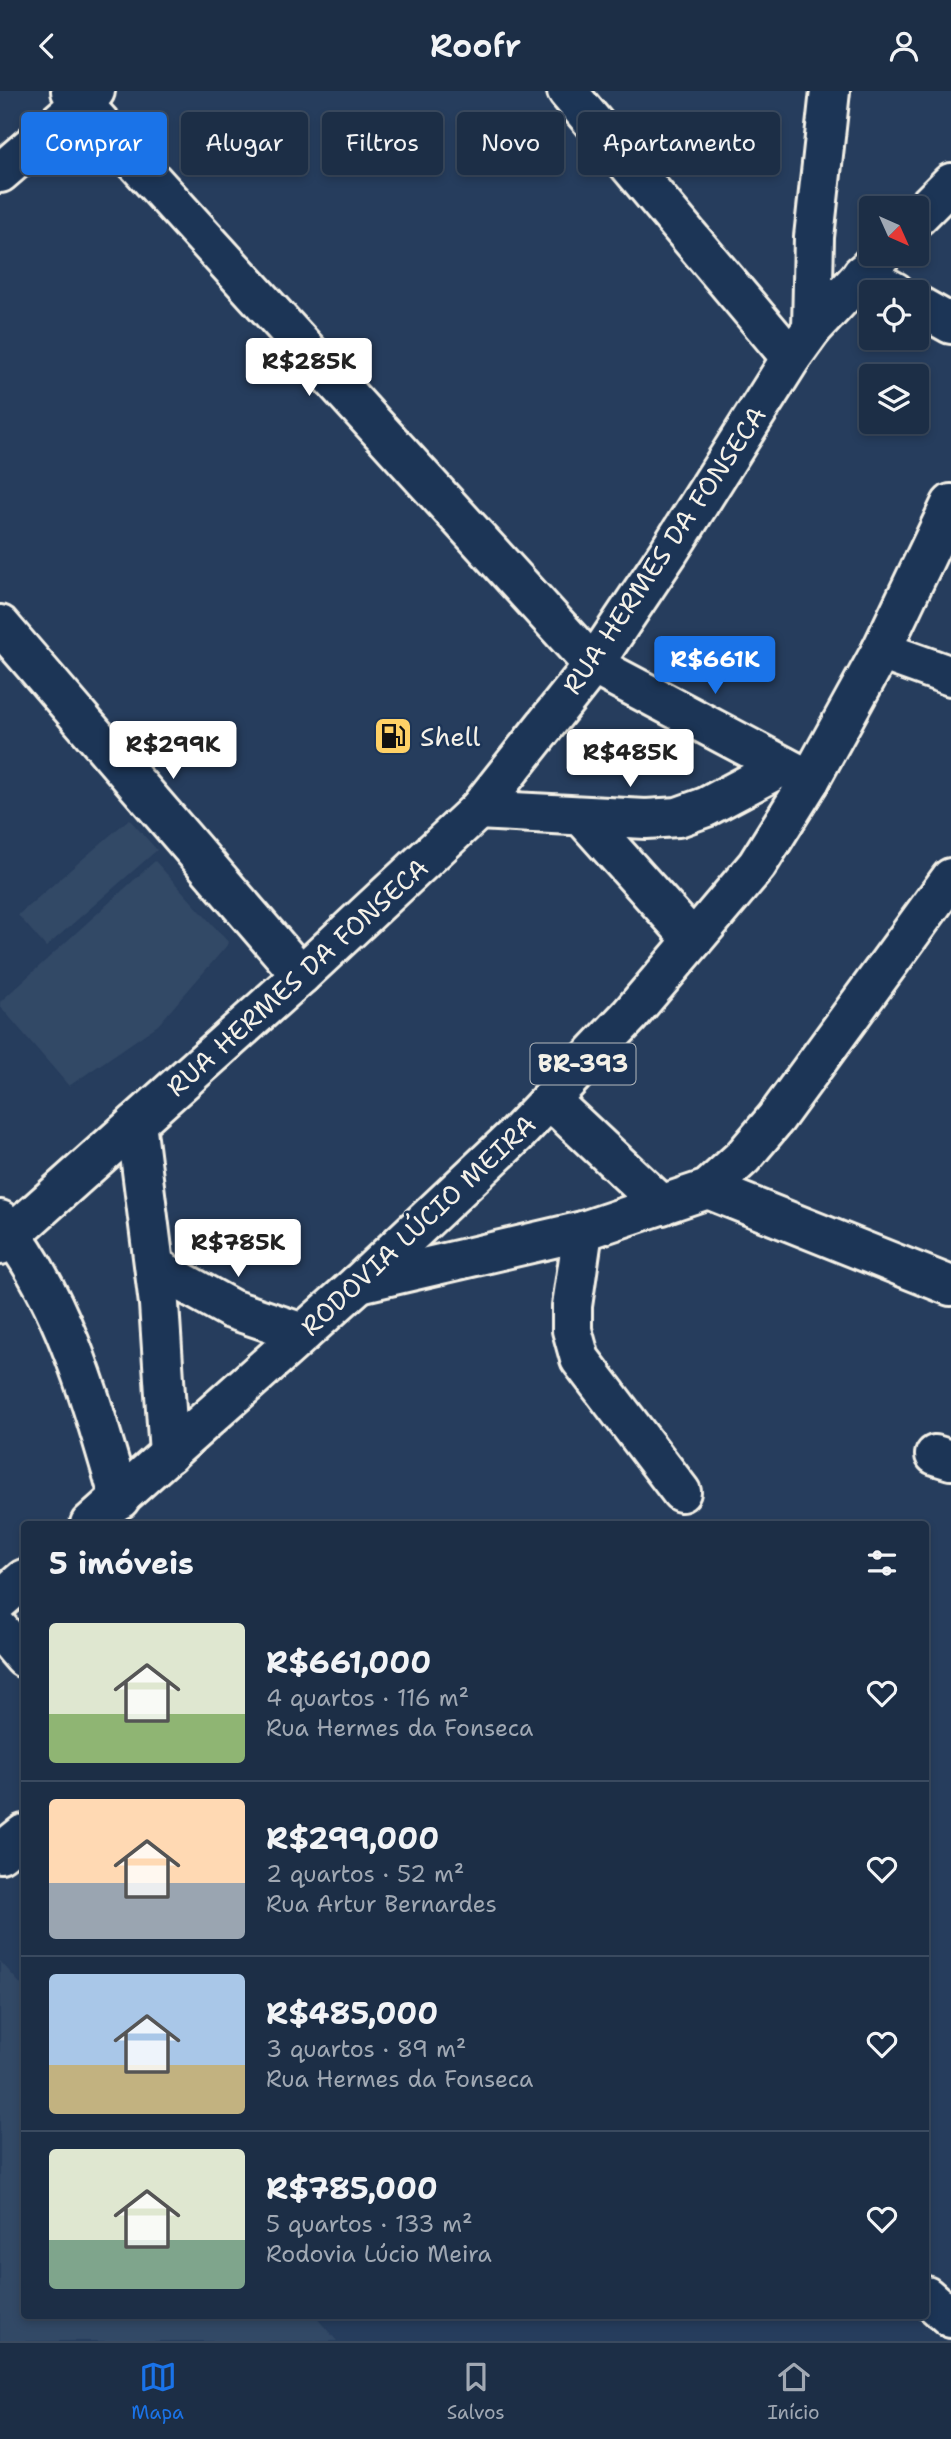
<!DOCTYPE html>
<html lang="pt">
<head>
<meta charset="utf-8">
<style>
  body { margin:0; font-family:"Shantell Sans",sans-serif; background:#293a51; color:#f1f3f6; height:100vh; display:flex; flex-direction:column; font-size:26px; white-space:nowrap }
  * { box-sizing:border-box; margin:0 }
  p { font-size:23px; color:#a0a8b3 }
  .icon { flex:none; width:38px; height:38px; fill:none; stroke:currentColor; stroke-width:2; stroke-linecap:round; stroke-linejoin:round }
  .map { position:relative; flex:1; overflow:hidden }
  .sheet { position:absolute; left:21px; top:1430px; width:908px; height:798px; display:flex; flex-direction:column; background:#1c2e46; border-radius:7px; box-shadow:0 4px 10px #0003,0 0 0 2px #3a4a5f }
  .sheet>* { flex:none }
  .guide { position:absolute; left:21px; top:21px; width:910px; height:63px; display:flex; gap:14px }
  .needle { width:46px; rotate:135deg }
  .fabs { position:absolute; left:859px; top:105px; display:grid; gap:14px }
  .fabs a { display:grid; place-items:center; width:70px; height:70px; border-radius:7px; background:#1c2e46; box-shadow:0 4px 10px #0003,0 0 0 2px #3a4a5f; font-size:35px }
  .price { position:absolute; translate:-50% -60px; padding:0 16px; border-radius:7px; background:#fff; color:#222; font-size:23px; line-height:46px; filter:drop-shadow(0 2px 4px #0008) }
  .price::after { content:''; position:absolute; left:50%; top:42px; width:21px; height:16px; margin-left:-10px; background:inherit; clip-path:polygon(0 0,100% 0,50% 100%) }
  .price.selected { background:#1a73e8; color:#fff }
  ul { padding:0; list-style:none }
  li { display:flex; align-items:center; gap:21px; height:175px; padding:0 28px }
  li+li { border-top:2px solid #3a4a5f }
  li span { display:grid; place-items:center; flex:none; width:196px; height:140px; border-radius:7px; color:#555 }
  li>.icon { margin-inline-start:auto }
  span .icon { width:84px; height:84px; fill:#fffc; stroke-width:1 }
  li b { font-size:30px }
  h2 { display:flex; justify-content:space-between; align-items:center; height:84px; padding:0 28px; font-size:30px }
  .chip { padding:0 24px; border-radius:7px; background:#1c2e46; box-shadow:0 4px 10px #0003,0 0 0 2px #3a4a5f; font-size:24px; line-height:63px }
  .chip.selected { background:#1a73e8; color:#fff }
  header { display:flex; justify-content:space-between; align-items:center; height:91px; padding:0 28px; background:#1c2e46; font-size:32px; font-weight:600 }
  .tabs { display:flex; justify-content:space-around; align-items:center; height:98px; border-top:2px solid #3a4a5f; background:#1c2e46; font-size:19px; color:#a0a8b3 }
  .tabs a { display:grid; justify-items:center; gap:4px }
  .tabs .selected { color:#1a73e8 }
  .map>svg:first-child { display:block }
  .built { fill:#334966 }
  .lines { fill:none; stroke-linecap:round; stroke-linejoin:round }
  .minor-casing { stroke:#f4f1e8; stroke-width:44 }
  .highway-casing { stroke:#f4f1e8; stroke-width:44 }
  .minor { stroke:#1d3557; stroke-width:38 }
  .highway { stroke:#1d3557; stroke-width:38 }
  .labels { text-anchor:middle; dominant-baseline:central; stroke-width:5; stroke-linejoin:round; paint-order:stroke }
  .shield { fill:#1d3557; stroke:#b4b9bc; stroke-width:2 }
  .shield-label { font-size:24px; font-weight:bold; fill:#f4f1e8 }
  .street-label { font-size:26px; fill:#f4f1e8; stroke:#1d3557 }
  .poi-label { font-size:26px; fill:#f4f1e8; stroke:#1d3557; text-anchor:start }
</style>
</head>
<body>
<header><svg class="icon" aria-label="back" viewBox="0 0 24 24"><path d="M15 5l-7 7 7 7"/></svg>Roofr<svg class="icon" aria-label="person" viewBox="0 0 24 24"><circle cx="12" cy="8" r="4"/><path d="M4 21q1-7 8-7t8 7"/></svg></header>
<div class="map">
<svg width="951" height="2250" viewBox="0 0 951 2250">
  <rect width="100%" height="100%" fill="#263d5d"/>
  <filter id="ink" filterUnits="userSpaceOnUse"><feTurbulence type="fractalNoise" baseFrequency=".0143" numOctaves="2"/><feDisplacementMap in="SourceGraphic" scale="14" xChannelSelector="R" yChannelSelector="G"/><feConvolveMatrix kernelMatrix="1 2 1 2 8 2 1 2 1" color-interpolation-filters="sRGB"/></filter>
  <g filter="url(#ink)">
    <g class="built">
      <polygon points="129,728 157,759 46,856 18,824"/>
      <polygon points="155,770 229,852 158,934 69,995 0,915 0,911"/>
      <polygon points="0,1870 24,1897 24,2224 314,2224 337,2250 0,2250"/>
    </g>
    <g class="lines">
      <defs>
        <g id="minor">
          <polyline points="71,0 593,574 810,689"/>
          <polyline points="567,0 791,267"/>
          <polyline points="0,82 95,0"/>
          <polyline points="917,126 951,92"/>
          <polyline points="862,183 895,201"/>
          <polyline points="917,214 951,233"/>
          <polyline points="812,238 882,163"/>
          <polyline points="0,534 301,884"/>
          <polyline points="881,560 951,585"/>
          <polyline points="478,719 646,728 678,726 706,716 783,675"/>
          <polyline points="582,725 693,849"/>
          <polyline points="550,1009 662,1114"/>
          <polyline points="136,1032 159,1213 169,1363"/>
          <polyline points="708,1098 951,1195"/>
          <path d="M0,1129C63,1203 93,1316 120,1408"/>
          <polyline points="583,1140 572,1215 572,1239 580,1268 681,1401"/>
          <polyline points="0,1154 301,884 478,719 593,574 668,462 791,267 812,238 814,146 830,0"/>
          <polyline points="155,1176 231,1218 303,1242"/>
          <polyline points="359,1192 583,1140 708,1098 743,1066 776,1027 951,787"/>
          <polyline points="935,1364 951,1369"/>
          <polyline points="0,1539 24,1567"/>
          <polyline points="0,1762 24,1743"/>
          <polyline points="926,2205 951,2227"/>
        </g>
        <g id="highway">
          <polyline points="90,1433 359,1192 517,1043 630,924 757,774 810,689 881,560 951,413"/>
          <polyline points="0,1509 24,1488"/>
        </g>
      </defs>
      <use href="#minor" class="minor-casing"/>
      <use href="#highway" class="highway-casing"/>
      <use href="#minor" class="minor"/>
      <use href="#highway" class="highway"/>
    </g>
  </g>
  <defs>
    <symbol id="fuel-square" viewBox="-11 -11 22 22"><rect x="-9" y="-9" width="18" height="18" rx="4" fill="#ffd166" stroke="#1d3557"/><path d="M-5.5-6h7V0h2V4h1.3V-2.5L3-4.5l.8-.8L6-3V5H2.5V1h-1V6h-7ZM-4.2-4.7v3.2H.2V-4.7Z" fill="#111"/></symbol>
  </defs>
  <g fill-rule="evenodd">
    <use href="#fuel-square" x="371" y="623" width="44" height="44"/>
  </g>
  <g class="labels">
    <rect class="shield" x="530.5" y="952.5" width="105" height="41" rx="5"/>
    <g class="shield-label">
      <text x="583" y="973">BR-393</text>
    </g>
    <g class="street-label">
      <text transform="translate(664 459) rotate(-56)">RUA HERMES DA FONSECA</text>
      <text transform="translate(297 886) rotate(-42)">RUA HERMES DA FONSECA</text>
      <text transform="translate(418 1134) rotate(-43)">RODOVIA LÚCIO MEIRA</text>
    </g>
    <g class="poi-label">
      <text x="420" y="645">Shell</text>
    </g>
  </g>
</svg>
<div class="fabs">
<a><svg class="needle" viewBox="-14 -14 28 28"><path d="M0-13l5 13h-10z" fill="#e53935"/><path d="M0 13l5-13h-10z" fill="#a0a8b3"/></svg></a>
<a><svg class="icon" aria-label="locate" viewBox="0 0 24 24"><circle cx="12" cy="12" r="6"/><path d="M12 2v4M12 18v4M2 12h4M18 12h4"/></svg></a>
<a><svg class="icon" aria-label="layers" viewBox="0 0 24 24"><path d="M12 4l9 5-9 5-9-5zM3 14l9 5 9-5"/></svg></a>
</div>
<b class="price" style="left:309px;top:307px">R$285K</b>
<b class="price selected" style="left:715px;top:605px">R$661K</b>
<b class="price" style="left:173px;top:690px">R$299K</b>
<b class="price" style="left:630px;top:698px">R$485K</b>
<b class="price" style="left:238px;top:1188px">R$785K</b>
<div class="guide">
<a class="chip selected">Comprar</a>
<a class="chip">Alugar</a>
<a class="chip">Filtros</a>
<a class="chip">Novo</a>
<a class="chip">Apartamento</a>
</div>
<section class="sheet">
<h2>5 imóveis<svg class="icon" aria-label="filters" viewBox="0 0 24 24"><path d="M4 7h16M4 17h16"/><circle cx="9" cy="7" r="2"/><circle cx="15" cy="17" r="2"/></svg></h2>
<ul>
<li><span style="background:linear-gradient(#dfe7d0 65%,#8fb573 0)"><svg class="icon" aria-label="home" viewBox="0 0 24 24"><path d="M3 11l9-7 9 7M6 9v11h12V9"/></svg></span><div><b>R$661,000</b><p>4 quartos · 116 m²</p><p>Rua Hermes da Fonseca</p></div><svg class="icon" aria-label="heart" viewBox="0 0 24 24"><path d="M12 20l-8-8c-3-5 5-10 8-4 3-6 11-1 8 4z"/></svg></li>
<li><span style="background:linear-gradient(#ffd9b3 60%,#9aa5b1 0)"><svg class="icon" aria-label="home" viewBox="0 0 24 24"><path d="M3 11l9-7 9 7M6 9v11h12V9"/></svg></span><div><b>R$299,000</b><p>2 quartos · 52 m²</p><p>Rua Artur Bernardes</p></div><svg class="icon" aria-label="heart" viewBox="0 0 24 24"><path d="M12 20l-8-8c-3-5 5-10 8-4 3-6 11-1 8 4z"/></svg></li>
<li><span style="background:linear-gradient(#a9c7e8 65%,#c2b280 0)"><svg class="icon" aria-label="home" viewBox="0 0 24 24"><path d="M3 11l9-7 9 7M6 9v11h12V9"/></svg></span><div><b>R$485,000</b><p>3 quartos · 89 m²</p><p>Rua Hermes da Fonseca</p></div><svg class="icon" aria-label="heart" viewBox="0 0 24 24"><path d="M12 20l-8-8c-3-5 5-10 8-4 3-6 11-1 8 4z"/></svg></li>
<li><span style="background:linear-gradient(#dfe7d0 65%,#7fa58c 0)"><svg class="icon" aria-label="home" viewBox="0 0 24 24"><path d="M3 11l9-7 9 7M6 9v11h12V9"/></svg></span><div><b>R$785,000</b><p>5 quartos · 133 m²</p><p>Rodovia Lúcio Meira</p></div><svg class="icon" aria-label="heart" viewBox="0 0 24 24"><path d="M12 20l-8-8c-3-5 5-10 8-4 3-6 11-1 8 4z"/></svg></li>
</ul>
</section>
</div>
<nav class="tabs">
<a class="selected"><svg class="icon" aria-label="map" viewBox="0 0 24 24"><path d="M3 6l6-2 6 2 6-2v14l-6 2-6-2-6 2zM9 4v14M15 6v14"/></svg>Mapa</a>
<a><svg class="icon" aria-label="saved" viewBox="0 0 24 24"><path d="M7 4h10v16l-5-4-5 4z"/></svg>Salvos</a>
<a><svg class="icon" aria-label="home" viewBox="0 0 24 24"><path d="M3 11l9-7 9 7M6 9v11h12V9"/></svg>Início</a>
</nav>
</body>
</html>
